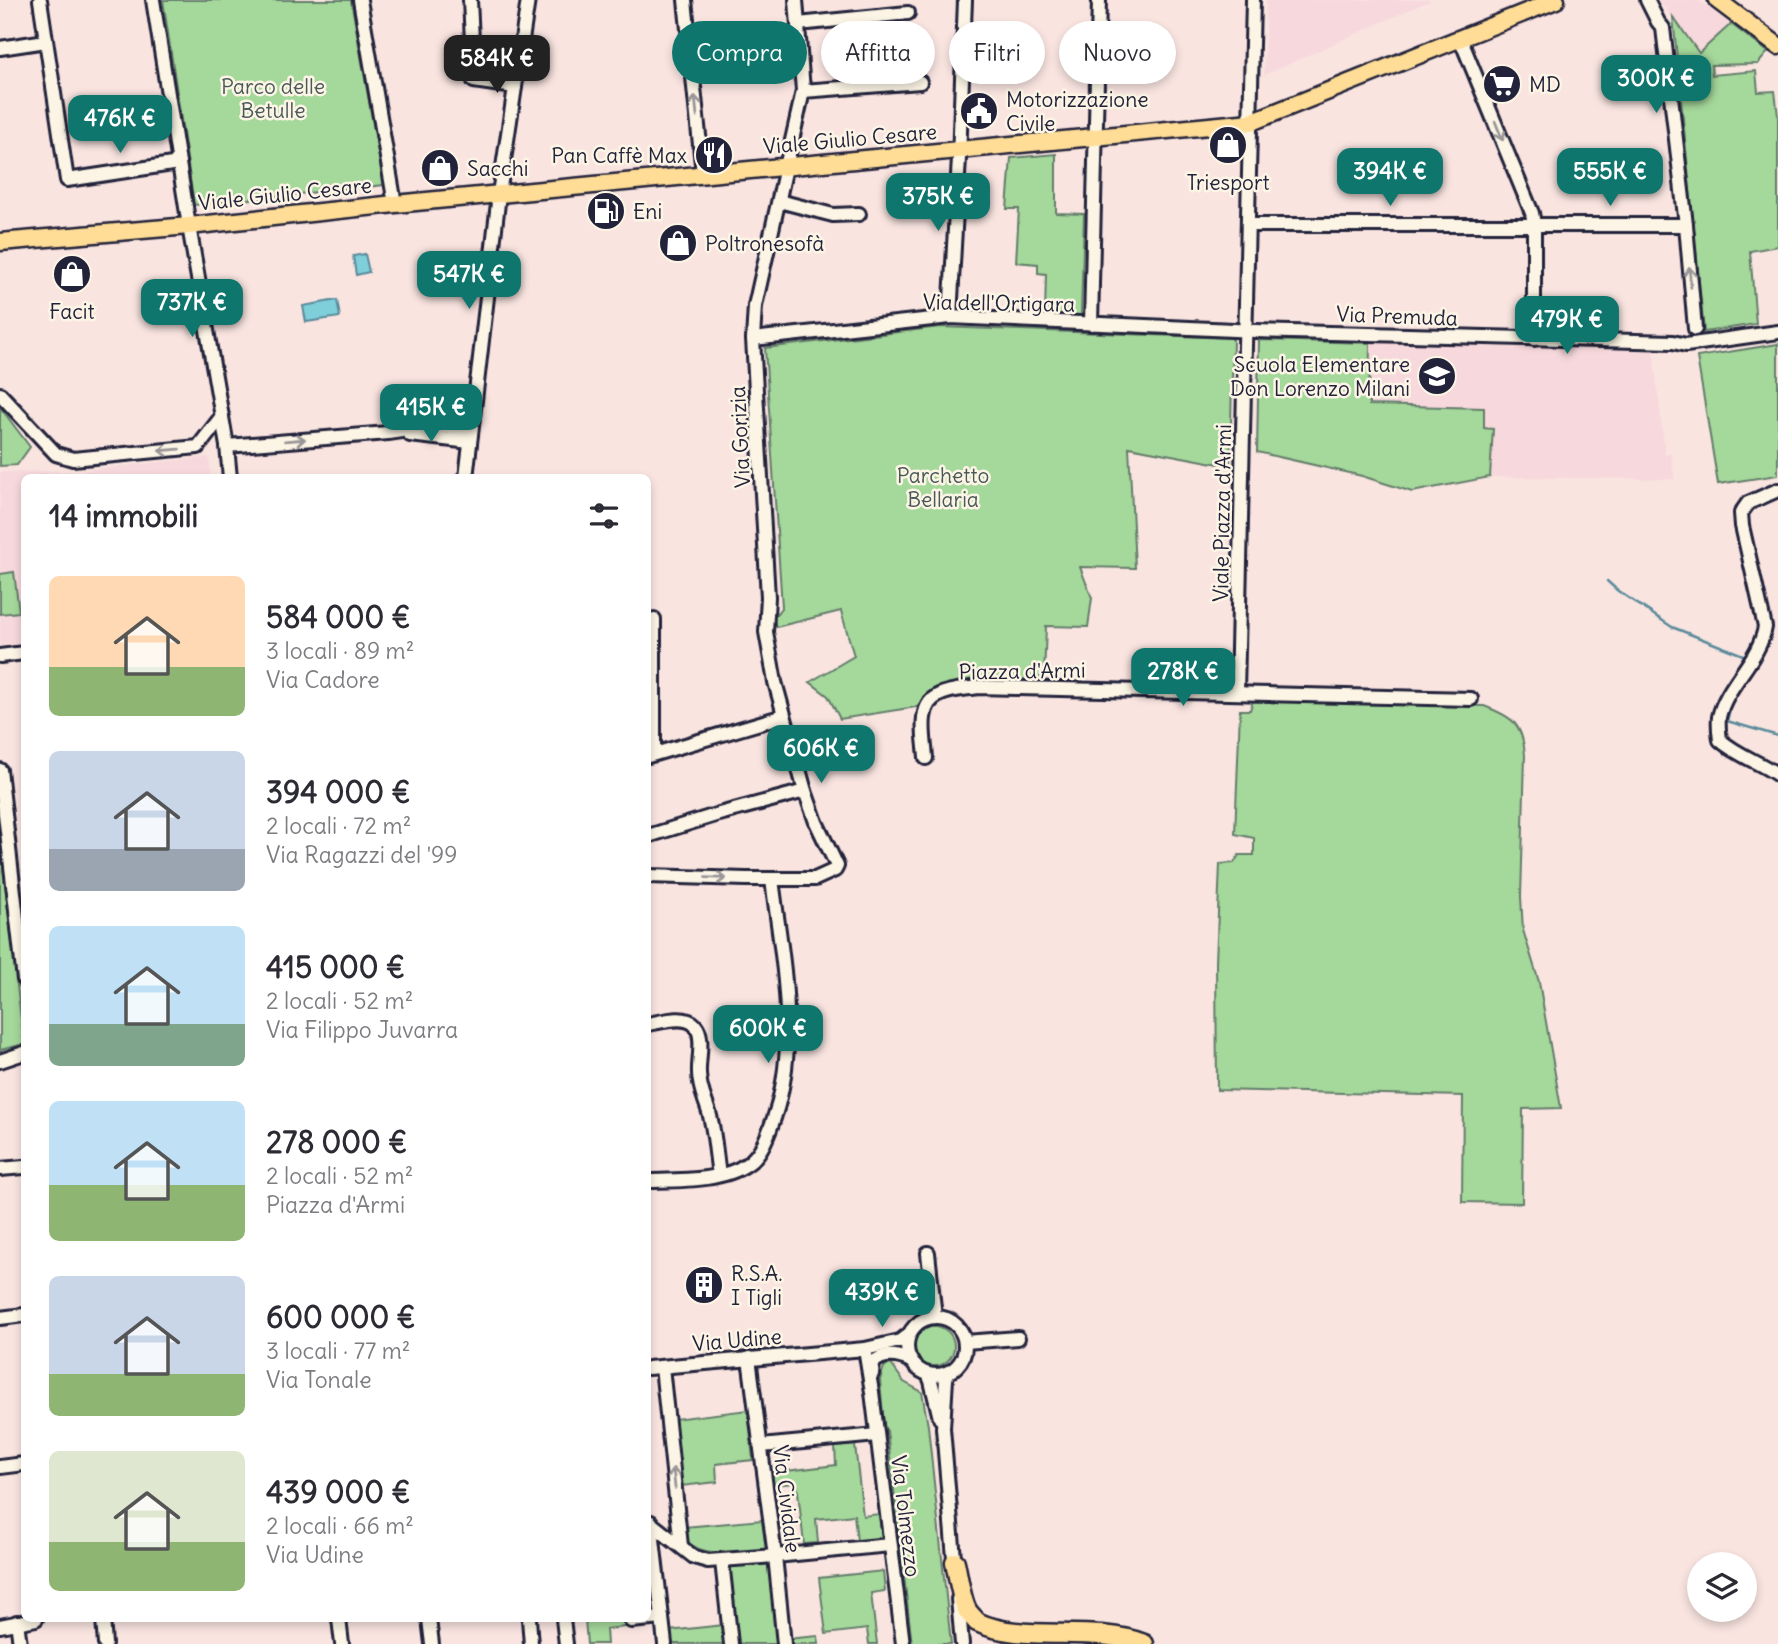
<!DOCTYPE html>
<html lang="it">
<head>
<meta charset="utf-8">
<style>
  body { margin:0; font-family:Delius,sans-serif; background:#f7f7f7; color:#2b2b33; height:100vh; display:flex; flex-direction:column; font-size:26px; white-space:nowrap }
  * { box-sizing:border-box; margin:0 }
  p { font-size:23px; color:#7c7c81 }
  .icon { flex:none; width:38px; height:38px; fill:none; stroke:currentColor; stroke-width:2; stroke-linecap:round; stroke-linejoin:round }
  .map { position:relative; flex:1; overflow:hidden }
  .side { position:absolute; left:21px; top:474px; width:630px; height:1148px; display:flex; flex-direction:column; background:#fff; border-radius:10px; box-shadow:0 4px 10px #0003 }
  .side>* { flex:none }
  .hud { position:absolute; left:672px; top:21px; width:665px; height:63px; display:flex; gap:14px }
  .controls { position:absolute; left:1687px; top:1552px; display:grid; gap:14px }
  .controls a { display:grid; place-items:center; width:70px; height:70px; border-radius:50%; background:#fff; box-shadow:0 4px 10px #0003; font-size:35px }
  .price { position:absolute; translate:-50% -60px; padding:0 16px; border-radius:14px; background:#0f766e; color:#fff; font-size:23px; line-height:46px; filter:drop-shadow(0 2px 4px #0008) }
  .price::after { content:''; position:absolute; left:50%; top:42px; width:21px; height:16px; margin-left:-10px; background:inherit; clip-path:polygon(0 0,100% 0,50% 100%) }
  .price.current { background:#222; color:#fff }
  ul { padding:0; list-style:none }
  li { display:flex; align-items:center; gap:21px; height:175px; padding:0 28px }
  li span { display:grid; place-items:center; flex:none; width:196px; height:140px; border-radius:10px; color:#555 }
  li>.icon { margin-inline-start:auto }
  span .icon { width:84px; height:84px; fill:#fffc; stroke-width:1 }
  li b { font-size:30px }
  h2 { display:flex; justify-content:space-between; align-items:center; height:84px; padding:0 28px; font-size:30px }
  .chip { padding:0 24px; border-radius:32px; background:#fff; box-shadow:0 4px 10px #0003; font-size:24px; line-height:63px }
  .chip.current { background:#0f766e; color:#fff }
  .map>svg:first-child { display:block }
  .built { fill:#f7d8dc }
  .green { fill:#a5d89b; stroke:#647d6b; stroke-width:2 }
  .water { fill:#7fcfda; stroke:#5a8a9a; stroke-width:2 }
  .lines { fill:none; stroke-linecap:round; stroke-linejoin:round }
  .stream { stroke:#5a8a9a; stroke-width:2.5 }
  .minor-casing { stroke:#22223b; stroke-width:18 }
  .major-casing { stroke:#22223b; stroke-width:21 }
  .highway-casing { stroke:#22223b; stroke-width:23 }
  .minor { stroke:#fcf5e5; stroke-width:12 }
  .major { stroke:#ffdd96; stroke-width:16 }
  .highway { stroke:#ffdd96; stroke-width:18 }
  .oneway { stroke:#9a9698 }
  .labels { text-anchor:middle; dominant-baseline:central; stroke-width:5; stroke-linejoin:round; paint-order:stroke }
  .poi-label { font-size:21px; fill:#22223b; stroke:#fcf5e5; text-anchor:start }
  .park-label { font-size:21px; fill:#495958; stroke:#fcf5e5 }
  .street-label { font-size:21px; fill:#22223b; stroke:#fcf5e5 }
</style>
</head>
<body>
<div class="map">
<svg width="1778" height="1644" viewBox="0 0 1778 1644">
  <rect width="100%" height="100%" fill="#f9e4e0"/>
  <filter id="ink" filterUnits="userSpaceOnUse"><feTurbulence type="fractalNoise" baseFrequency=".0143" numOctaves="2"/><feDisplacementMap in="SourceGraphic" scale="14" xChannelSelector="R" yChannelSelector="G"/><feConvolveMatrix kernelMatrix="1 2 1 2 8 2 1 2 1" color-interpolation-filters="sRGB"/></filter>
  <g filter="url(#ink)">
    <g class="built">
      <polygon points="1266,0 1431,0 1264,75"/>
      <polygon points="1659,0 1698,0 1731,24 1699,53"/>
      <polygon points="1370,343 1653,351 1665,455 1671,454 1674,479 1490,477 1493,429 1484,428 1369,405"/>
      <polygon points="209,457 211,478 24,478 24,643 0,646 0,472 76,471"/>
    </g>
    <g class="green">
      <polygon points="163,0 351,0 384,185 194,205"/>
      <polygon points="1673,17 1699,53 1731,24 1768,52 1758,64 1711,65 1712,75 1756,71 1758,92 1775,91 1778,116 1778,246 1750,251 1756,324 1704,332"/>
      <polygon points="1056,154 1056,213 1084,214 1081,316 1045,314 1046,274 1038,273 1038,264 1016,262 1019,209 1007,209 1011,158"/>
      <polygon points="940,327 1231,338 1233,340 1230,466 1129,447 1135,568 1080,567 1092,598 1088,627 1046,626 1044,677 938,689 922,706 840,719 828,696 810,682 854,656 841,611 776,627 773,618 782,607 765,348"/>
      <polygon points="1259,340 1370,343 1369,405 1484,408 1484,428 1493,429 1490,477 1412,492 1362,476 1257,452"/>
      <polygon points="1778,344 1778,475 1718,484 1697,357"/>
      <polygon points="0,407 30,447 17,465 0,466"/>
      <polygon points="14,572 19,612 0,614 0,574"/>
      <path d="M1253,701L1484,706C1513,717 1523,724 1525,756L1521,897L1523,930L1539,982L1561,1108L1523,1109L1522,1203L1462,1202L1463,1096L1217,1090L1216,962L1220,864L1234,863L1239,855H1254V838L1235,834L1240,710H1250Z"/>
      <polygon points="0,842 24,1044 0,1050"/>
      <circle cx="934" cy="1346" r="20"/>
      <polygon points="891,1364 904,1382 922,1392 928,1426 951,1644 912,1644 887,1431 884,1427 880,1380 884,1367"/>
      <polygon points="748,1410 753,1460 716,1464 717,1482 681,1486 673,1419"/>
      <polygon points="855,1445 863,1516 879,1514 882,1538 857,1541 854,1515 816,1519 818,1543 804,1544 797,1483 771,1485 770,1473 836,1465 835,1447"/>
      <path d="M762,1520L766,1549C740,1551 707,1560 686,1541L685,1527Z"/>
      <polygon points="771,1560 780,1644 736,1644 728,1565"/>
      <polygon points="883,1571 885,1591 871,1593 877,1644 869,1644 867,1629 826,1634 819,1578"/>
      <polygon points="585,1619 624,1619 625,1627 606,1629 607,1644 587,1644"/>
      <polygon points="723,1625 725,1644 670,1644 669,1631"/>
      <polygon points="818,1636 819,1644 786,1644 786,1639"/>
    </g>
    <g class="water">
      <polygon points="365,254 369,272 356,275 353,256"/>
      <polygon points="337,300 340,317 306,322 303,306"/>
    </g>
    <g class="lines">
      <g class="stream">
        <polyline points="1607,581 1618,591 1672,627 1748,657"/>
        <polyline points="1754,667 1732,701 1727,721 1778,736"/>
      </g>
      <defs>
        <g id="minor">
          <polyline points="40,0 67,180 179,163"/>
          <polyline points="153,0 189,226 227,446 230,478"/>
          <polyline points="360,0 395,204"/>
          <polyline points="470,0 474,81 515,87"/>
          <polyline points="685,0 703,174"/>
          <polyline points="1647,0 1658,22 1663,28 1686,225 1695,329"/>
          <polyline points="798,24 908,13"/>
          <polyline points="1460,38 1532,213 1534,224 1534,339"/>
          <polyline points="0,48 46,41"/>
          <polyline points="803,91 920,82"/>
          <polyline points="779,201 833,215 859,214"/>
          <polyline points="1248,225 1686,225"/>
          <polyline points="950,317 959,158 965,0"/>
          <polyline points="1091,324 1099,0"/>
          <polyline points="753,339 950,317 1256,331 1673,342 1686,345 1778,332"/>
          <polyline points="0,394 56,454 73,459 198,447 222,416"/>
          <polyline points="410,435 470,442"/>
          <polyline points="227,446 388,433 428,427 446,427 471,432"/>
          <polyline points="466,478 499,194 528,0"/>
          <path d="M1778,490L1748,503L1741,513L1742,526L1765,627C1760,659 1726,685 1719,717C1718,725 1719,732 1720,740C1737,755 1759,762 1778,775"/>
          <polyline points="0,656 24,653"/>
          <polyline points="1237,692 1253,0"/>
          <polyline points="654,754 654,619"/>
          <polyline points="648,756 777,718 783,713"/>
          <path d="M926,758C925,739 916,705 939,695C950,689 966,689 978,687L1471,699"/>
          <polyline points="0,770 24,980"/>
          <polyline points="648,836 719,814 805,791"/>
          <polyline points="648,876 746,879 815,879 835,870 837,866 816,822 805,791 775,682 766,632 768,597 753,339 755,306 803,91 796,0"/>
          <path d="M648,1024C661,1022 685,1014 695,1025C705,1036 698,1060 699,1073C699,1089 706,1101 710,1116C715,1135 716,1156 719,1175"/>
          <polyline points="0,1061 24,1053"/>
          <polyline points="0,1169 24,1167"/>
          <path d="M648,1181C677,1180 722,1182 747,1164C759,1156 765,1142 770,1129C802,1049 782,961 772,879"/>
          <polyline points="928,1253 935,1317"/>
          <circle cx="936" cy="1346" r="29"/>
          <polyline points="0,1318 24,1315"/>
          <polyline points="965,1342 1018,1338"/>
          <polyline points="865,1349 872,1392 903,1644"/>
          <polyline points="749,1358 775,1556 784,1644"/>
          <polyline points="662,1367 681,1546"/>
          <polyline points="648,1368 865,1349 900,1341 909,1334"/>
          <polyline points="948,1372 946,1379 943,1428 955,1570"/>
          <path d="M872,1374L873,1363C884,1352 898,1355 911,1361"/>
          <polyline points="928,1374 931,1381 940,1418"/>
          <polyline points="761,1446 877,1435"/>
          <polyline points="0,1467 24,1464"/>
          <polyline points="648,1521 694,1557 708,1561 775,1556 890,1545"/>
          <polyline points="651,1522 665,1644"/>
          <polyline points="722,1561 731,1644"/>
          <polyline points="958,1599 962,1644"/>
          <polyline points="103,1619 105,1644"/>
          <polyline points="339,1619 342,1644"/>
          <polyline points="429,1619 432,1644"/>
          <polyline points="529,1619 531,1644"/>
          <polyline points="563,1619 566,1644"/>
          <polyline points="631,1619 631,1621 662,1618"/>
          <polyline points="17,1622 20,1644"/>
          <polyline points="0,1626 36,1619"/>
        </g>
        <g id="major">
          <polyline points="1717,0 1778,46"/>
          <polyline points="0,242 189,226 395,204 1251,122 1556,0"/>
        </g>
        <path id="highway" d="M955,1562C958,1575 961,1599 967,1610C969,1614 974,1618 977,1622C1022,1644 1093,1624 1144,1644"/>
      </defs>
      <use href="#minor" class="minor-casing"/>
      <use href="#major" class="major-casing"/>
      <use href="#highway" class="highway-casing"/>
      <use href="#minor" class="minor"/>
      <use href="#major" class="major"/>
      <use href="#highway" class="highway"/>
    </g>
    <defs><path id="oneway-shaft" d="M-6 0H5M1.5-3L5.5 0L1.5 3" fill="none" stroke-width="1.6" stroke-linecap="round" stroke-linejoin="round" transform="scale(1.75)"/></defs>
    <g class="oneway">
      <use href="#oneway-shaft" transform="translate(696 106) rotate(-96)"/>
      <use href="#oneway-shaft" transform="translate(1499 131) rotate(68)"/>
      <use href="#oneway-shaft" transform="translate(1690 277) rotate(-95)"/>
      <use href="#oneway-shaft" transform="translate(295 440) rotate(-5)"/>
      <use href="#oneway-shaft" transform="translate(169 450) rotate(175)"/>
      <use href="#oneway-shaft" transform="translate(716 878) rotate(2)"/>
      <use href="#oneway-shaft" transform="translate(674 1478) rotate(-96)"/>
    </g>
  </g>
  <defs>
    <symbol id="supermarket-disc" viewBox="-11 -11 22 22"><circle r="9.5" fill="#22223b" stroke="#fcf5e5"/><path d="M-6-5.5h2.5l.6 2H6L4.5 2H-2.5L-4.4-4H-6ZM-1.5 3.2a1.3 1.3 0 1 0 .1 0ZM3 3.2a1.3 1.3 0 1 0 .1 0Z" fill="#fff"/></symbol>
    <symbol id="civic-disc" viewBox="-11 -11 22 22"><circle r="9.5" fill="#22223b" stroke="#fcf5e5"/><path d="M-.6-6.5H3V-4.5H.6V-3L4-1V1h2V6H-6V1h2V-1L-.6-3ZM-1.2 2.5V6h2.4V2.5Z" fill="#fff"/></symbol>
    <symbol id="shop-disc" viewBox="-11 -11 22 22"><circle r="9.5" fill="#22223b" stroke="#fcf5e5"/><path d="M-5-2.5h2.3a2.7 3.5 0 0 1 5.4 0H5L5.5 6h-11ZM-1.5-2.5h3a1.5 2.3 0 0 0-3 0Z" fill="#fff"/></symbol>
    <symbol id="restaurant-disc" viewBox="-11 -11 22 22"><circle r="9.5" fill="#22223b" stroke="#fcf5e5"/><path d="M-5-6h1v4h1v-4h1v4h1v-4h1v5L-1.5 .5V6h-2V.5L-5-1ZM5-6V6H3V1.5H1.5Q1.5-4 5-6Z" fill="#fff"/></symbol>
    <symbol id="fuel-disc" viewBox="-11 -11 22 22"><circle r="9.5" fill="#22223b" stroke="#fcf5e5"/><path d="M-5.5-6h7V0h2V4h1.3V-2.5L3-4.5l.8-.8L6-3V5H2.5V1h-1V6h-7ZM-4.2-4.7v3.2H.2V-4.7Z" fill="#fff"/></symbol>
    <symbol id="school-disc" viewBox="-11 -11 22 22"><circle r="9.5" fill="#22223b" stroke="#fcf5e5"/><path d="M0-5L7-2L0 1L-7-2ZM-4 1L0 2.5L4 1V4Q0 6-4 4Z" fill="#fff"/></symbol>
    <symbol id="building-disc" viewBox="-11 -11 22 22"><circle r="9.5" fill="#22223b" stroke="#fcf5e5"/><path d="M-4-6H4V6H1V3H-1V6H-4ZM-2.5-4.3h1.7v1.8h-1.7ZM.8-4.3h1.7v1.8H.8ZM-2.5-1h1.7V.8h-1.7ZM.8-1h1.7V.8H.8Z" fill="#fff"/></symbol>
  </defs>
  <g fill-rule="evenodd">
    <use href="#supermarket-disc" x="1480" y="62" width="44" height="44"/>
    <use href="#civic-disc" x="957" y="89" width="44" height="44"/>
    <use href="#shop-disc" x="1206" y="123" width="44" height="44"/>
    <use href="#restaurant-disc" x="692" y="133" width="44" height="44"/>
    <use href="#shop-disc" x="418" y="146" width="44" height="44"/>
    <use href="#fuel-disc" x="584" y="189" width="44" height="44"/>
    <use href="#shop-disc" x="656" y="221" width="44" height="44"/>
    <use href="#shop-disc" x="50" y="252" width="44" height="44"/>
    <use href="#school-disc" x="1415" y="354" width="44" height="44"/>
    <use href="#building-disc" x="682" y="1263" width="44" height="44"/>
  </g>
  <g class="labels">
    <g class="poi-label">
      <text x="1529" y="84">MD</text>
      <text x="1006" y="99">Motorizzazione<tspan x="1006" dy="24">Civile</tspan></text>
      <text x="687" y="155" text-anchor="end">Pan Caffè Max</text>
      <text x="467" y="168">Sacchi</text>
      <text x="1228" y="182" text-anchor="middle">Triesport</text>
      <text x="633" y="211">Eni</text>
      <text x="705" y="243">Poltronesofà</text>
      <text x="72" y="311" text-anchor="middle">Facit</text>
      <text x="1410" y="364" text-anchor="end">Scuola Elementare<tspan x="1410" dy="24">Don Lorenzo Milani</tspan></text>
      <text x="731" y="1273">R.S.A.<tspan x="731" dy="24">I Tigli</tspan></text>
    </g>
    <g class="park-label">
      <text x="273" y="86">Parco delle<tspan x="273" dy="24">Betulle</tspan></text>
      <text x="943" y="475">Parchetto<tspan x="943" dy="24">Bellaria</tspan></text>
    </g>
    <g class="street-label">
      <text transform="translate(850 139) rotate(-5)">Viale Giulio Cesare</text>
      <text transform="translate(285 194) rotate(-6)">Viale Giulio Cesare</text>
      <text transform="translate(999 303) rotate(1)">Via dell'Ortigara</text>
      <text transform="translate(1397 316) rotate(2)">Via Premuda</text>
      <text transform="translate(740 437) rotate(-93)">Via Gorizia</text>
      <text transform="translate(1222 513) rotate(-89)">Viale Piazza d'Armi</text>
      <text transform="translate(1022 671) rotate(-1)">Piazza d'Armi</text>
      <text transform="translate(737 1340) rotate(-5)">Via Udine</text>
      <text transform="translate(787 1499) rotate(83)">Via Cividale</text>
      <text transform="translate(906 1516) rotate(83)">Via Tolmezzo</text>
    </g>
  </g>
</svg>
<div class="controls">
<a><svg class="icon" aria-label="layers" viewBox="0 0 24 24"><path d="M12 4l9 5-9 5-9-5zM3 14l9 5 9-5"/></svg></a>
</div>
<b class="price current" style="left:497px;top:95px">584K €</b>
<b class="price" style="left:1656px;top:115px">300K €</b>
<b class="price" style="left:120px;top:155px">476K €</b>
<b class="price" style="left:1390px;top:208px">394K €</b>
<b class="price" style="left:1610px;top:208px">555K €</b>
<b class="price" style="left:938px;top:233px">375K €</b>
<b class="price" style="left:469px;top:311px">547K €</b>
<b class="price" style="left:192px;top:339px">737K €</b>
<b class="price" style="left:1567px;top:356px">479K €</b>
<b class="price" style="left:431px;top:444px">415K €</b>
<b class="price" style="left:1183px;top:708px">278K €</b>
<b class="price" style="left:821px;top:785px">606K €</b>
<b class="price" style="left:768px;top:1065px">600K €</b>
<b class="price" style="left:882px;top:1329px">439K €</b>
<div class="hud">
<a class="chip current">Compra</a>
<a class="chip">Affitta</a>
<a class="chip">Filtri</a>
<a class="chip">Nuovo</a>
</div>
<section class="side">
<h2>14 immobili<svg class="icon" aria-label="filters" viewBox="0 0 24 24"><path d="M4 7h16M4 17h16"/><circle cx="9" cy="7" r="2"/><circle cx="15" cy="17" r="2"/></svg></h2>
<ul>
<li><span style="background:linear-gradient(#ffd9b3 65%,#8fb573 0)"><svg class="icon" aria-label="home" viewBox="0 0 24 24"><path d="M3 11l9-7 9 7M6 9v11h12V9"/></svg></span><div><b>584 000 €</b><p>3 locali · 89 m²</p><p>Via Cadore</p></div></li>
<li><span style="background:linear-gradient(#c9d6e8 70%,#9aa5b1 0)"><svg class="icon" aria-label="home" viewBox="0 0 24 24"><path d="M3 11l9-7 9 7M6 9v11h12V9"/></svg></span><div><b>394 000 €</b><p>2 locali · 72 m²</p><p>Via Ragazzi del '99</p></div></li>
<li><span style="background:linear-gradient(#bfe0f5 70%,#7fa58c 0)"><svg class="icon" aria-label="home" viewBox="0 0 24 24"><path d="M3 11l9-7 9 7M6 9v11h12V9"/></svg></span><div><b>415 000 €</b><p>2 locali · 52 m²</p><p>Via Filippo Juvarra</p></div></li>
<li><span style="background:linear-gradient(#bfe0f5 60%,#8fb573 0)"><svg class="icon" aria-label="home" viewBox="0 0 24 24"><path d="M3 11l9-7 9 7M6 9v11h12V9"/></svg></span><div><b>278 000 €</b><p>2 locali · 52 m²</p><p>Piazza d'Armi</p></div></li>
<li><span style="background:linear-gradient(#c9d6e8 70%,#8fb573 0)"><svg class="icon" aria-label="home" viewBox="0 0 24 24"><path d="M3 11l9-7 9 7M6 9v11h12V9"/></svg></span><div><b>600 000 €</b><p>3 locali · 77 m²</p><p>Via Tonale</p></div></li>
<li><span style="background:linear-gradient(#dfe7d0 65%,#8fb573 0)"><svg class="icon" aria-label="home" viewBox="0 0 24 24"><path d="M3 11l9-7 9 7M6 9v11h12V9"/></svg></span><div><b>439 000 €</b><p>2 locali · 66 m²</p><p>Via Udine</p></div></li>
</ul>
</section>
</div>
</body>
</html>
